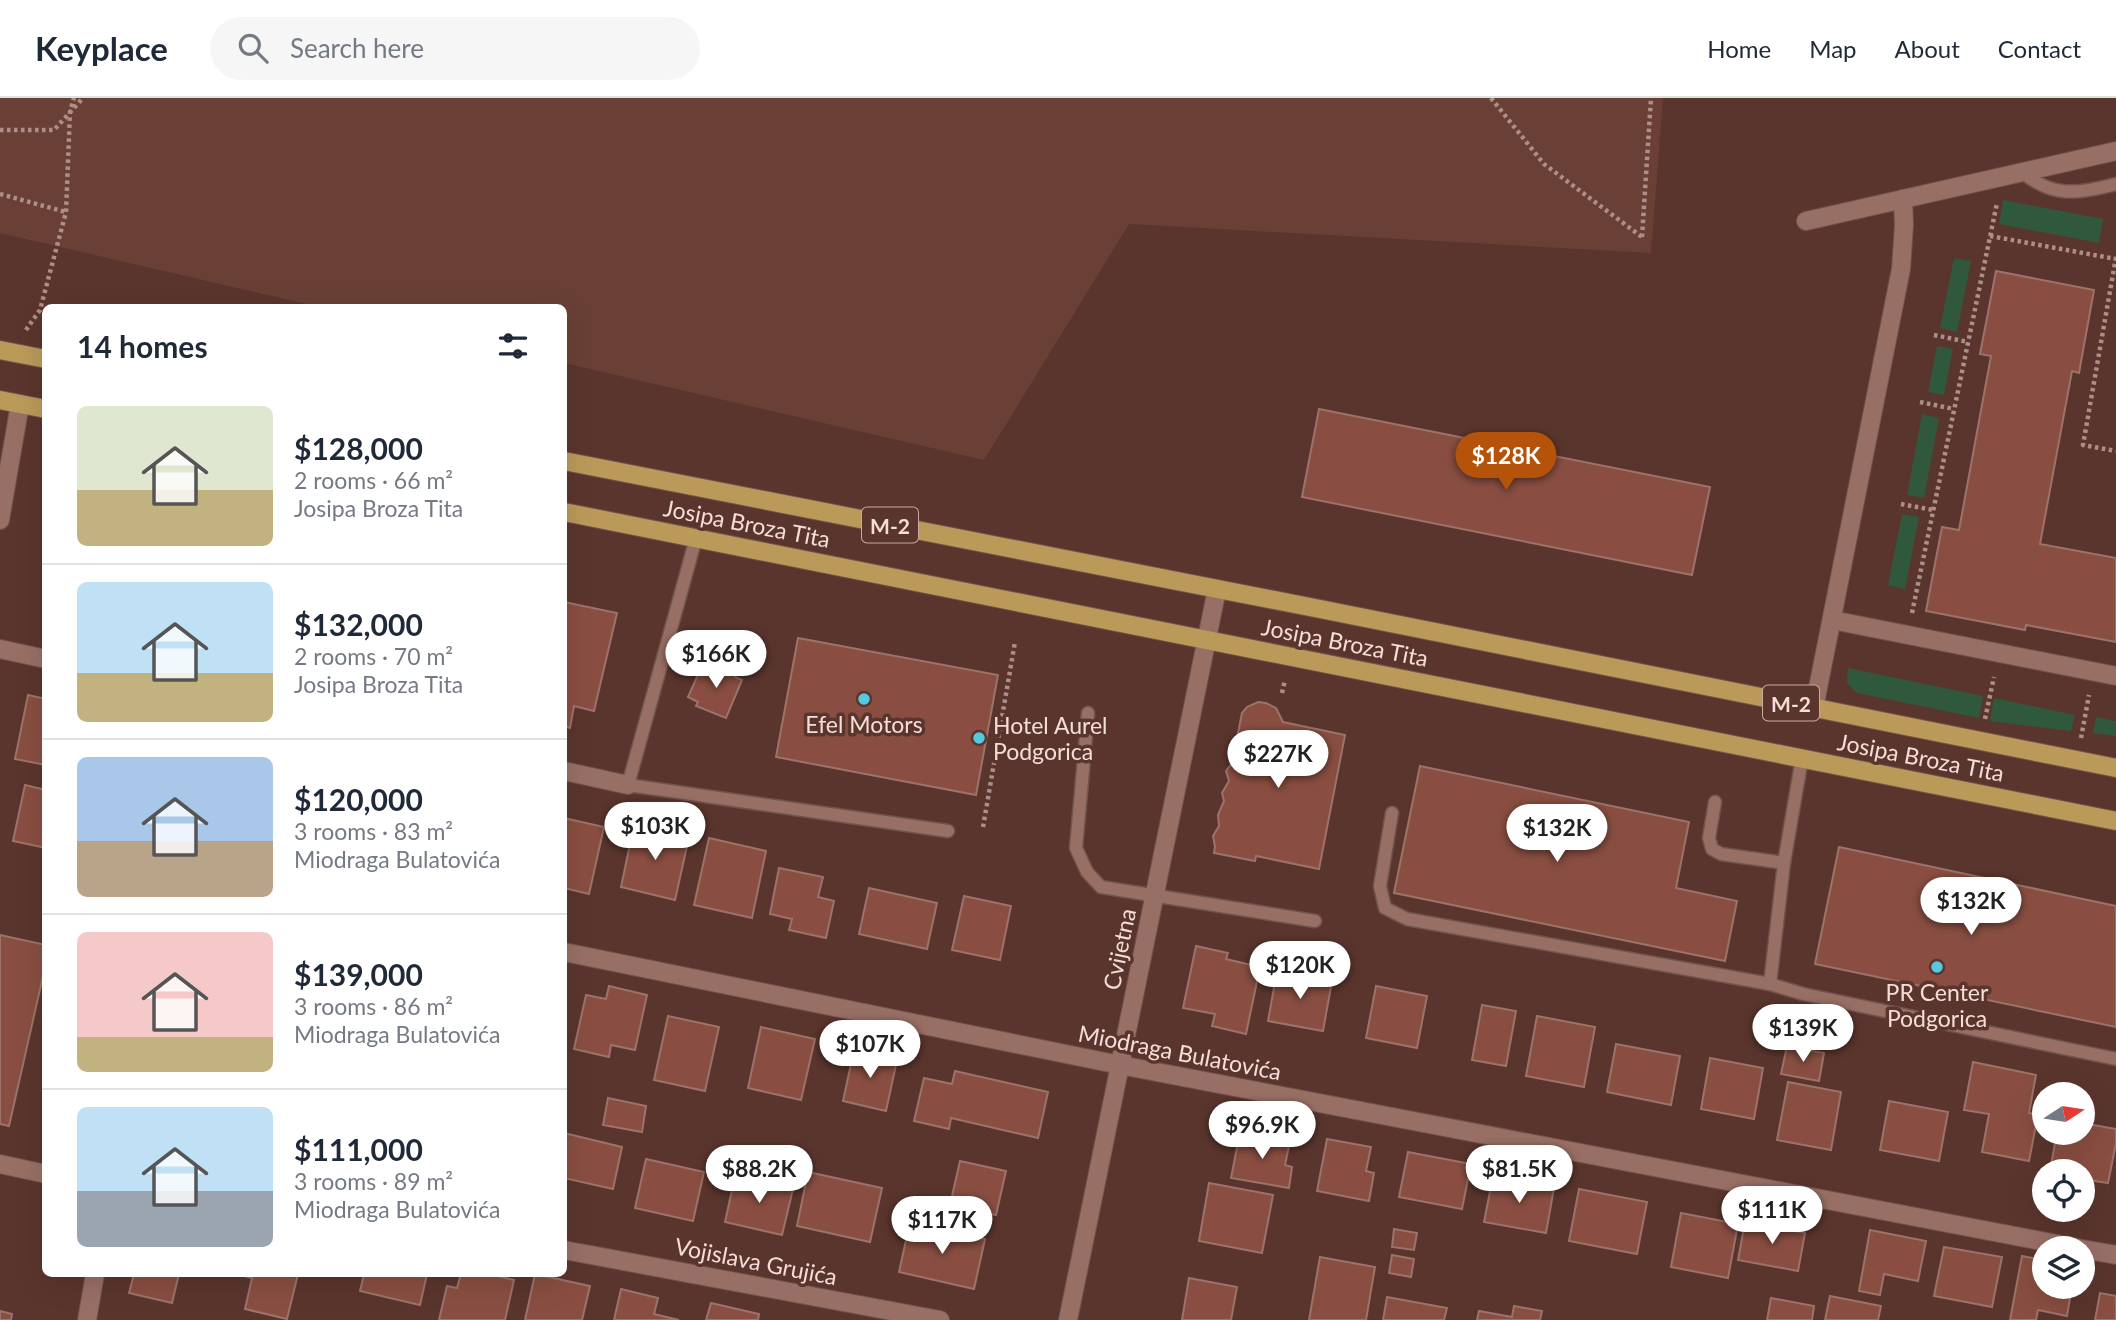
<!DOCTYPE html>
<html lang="en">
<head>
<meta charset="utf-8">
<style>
  body { margin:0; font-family:Lato,sans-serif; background:#f6f6f7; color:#1f2937; height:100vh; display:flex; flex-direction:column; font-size:26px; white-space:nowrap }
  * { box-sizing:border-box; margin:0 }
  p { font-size:23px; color:#747a83 }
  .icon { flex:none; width:38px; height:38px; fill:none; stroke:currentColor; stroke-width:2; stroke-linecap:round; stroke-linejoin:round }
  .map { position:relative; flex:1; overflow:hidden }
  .panel { position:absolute; left:42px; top:206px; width:525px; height:973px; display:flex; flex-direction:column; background:#fff; border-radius:10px; box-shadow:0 7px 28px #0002 }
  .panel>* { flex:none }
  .needle { width:46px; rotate:78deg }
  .tools { position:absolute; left:2032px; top:984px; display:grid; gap:14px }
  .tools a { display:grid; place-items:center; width:63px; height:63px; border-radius:50%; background:#fff; box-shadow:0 7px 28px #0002; font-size:35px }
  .price { position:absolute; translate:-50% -60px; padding:0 16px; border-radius:24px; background:#fff; color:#222; font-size:23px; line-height:46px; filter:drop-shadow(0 2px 4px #0008) }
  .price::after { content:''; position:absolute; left:50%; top:42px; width:21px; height:16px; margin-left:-10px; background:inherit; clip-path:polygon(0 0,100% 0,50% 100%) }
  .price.on { background:#b45309; color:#fff }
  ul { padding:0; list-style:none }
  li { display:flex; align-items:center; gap:21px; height:175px; padding:0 35px }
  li+li { border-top:2px solid #e0e1e3 }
  li span { display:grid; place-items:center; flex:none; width:196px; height:140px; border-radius:10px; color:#555 }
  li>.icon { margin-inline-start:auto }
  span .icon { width:84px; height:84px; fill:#fffc; stroke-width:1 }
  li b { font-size:30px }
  h2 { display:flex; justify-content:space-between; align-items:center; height:84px; padding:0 35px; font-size:30px }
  header { display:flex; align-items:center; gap:42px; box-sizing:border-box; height:98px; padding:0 35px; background:#fff; border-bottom:2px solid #e0e1e3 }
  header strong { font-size:33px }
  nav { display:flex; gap:38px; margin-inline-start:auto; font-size:24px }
  .search { width:490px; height:63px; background:#f6f6f7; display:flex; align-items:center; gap:18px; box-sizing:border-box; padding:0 24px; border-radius:38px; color:#747a83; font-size:26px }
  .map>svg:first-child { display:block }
  .built { fill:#6a4036 }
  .green { fill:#30583d }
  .building { fill:#894e41; stroke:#9c7369; stroke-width:2 }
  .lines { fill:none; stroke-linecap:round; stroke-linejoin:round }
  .lane-casing { stroke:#71524c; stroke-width:15 }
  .street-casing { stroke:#71524c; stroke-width:20 }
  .primary-casing { stroke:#71524c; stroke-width:20 }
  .path { stroke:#ad8e88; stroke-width:4.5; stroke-dasharray:3.5 3.5; stroke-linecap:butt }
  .lane { stroke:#986f65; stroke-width:12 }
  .street { stroke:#986f65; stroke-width:18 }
  .primary { stroke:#bb9a59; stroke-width:18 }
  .poi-dot { fill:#56c9e1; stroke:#5a352d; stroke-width:2.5 }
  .labels { text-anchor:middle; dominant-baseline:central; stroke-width:7; stroke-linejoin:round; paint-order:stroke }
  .shield { fill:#5a352d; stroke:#c6aba5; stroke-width:2 }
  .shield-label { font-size:21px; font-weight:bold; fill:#f5ddd8 }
  .street-label { font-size:23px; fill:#f5ddd8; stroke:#5a352d }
  .poi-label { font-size:23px; fill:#f5ddd8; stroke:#5a352d }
</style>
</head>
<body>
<header>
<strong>Keyplace</strong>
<div class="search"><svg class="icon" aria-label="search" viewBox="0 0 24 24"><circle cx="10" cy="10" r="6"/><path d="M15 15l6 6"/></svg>Search here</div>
<nav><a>Home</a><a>Map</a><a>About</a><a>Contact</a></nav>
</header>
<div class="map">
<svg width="2116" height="1222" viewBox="0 0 2116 1222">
  <rect width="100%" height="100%" fill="#5a352d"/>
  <polygon class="built" points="0,0 1663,0 1651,155 1129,126 984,362 564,265 564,210 324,210 0,135"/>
  <g class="green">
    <polygon points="2003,102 2103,121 2099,145 1999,126"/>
    <polygon points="1954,160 1971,163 1957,234 1940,230"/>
    <polygon points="1937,248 1953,251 1944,297 1928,294"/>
    <polygon points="1922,316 1939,320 1924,400 1907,397"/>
    <polygon points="1902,416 1919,419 1905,491 1888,487"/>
    <polygon points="1848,570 1983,598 1979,620 1857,595 1847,585"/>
    <polygon points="1994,600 2075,617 2071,633 1990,623"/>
    <polygon points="2096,619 2116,623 2116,638 2093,635"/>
  </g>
  <g class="building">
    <polygon points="1996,173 2094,192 2079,275 2072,273 2040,446 2116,460 2116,544 2026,527 2025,532 1926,513 1942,429 1959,432 1991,258 1980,256"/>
    <polygon points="1319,311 1710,389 1692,477 1302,399"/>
    <polygon points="564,504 617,515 594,613 574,608 570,630 564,628"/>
    <polygon points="798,540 998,577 976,697 776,659"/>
    <polygon points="728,565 739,570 735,579 742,582 726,620 696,608 698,604 688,599 700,572 710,576 713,570 723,574"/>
    <polygon points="28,597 46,601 46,667 15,661"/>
    <polygon points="1258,604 1266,605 1276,610 1283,624 1345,637 1319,771 1256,758 1255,763 1214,755 1215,749 1213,738 1219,728 1218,717 1224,703 1222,695 1229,683 1226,673 1232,665 1242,615 1247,609"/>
    <polygon points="1420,668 1689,724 1676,790 1737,803 1725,863 1394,795"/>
    <polygon points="25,687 46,692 46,750 13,743"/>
    <polygon points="564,720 604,729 589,796 564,790"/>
    <polygon points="634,727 689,739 675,802 621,789"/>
    <polygon points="709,740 766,753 752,820 694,807"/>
    <polygon points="1839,749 2116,808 2116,929 1815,866"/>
    <polygon points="779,770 823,779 818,799 834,803 826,840 789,832 792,821 770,816"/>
    <polygon points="869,790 937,805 927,851 859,836"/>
    <polygon points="964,798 1011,808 1000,862 952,852"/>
    <polygon points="0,837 46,847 46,865 9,1028 0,1026"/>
    <polygon points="1196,848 1228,855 1226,861 1260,869 1246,936 1212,928 1215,916 1183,910"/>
    <polygon points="1277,873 1332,883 1323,933 1268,923"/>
    <polygon points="609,888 647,897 635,952 611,947 609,959 574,951 586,897 606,901"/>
    <polygon points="1376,888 1427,898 1417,950 1366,940"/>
    <polygon points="1482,907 1516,913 1506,968 1472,962"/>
    <polygon points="668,918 719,929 705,993 654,982"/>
    <polygon points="1537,918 1595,929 1584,989 1526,978"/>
    <polygon points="761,929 815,941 801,1002 748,990"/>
    <polygon points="1616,946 1680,958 1671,1007 1607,994"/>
    <polygon points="1787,948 1824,955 1819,983 1781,976"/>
    <polygon points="854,952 897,962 886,1013 843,1003"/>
    <polygon points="1710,960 1763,970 1754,1021 1701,1011"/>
    <polygon points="1973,964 2036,977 2029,1015 2038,1017 2029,1063 1982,1054 1989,1016 1964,1012"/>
    <polygon points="955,973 1048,994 1038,1040 951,1020 949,1031 914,1023 924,980 952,986"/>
    <polygon points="1788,984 1841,994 1831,1052 1777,1042"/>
    <polygon points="608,1000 646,1008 642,1034 603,1027"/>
    <polygon points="1889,1003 1948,1014 1939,1063 1880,1052"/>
    <polygon points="2082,1025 2116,1031 2116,1045 2108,1085 2082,1081 2082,1073 2050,1073 2057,1034 2082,1034"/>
    <polygon points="1240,1034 1290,1043 1285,1067 1292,1069 1289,1090 1231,1080"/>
    <polygon points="564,1035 622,1049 613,1091 564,1080"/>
    <polygon points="1327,1041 1371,1049 1366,1073 1374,1075 1369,1103 1317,1093"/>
    <polygon points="1408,1054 1471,1066 1462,1111 1399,1099"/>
    <polygon points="646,1061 704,1074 693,1123 635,1110"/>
    <polygon points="960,1063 1006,1073 996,1117 950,1107"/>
    <polygon points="808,1074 882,1090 870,1144 797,1128"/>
    <polygon points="735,1078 793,1091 782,1137 725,1124"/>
    <polygon points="1493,1078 1554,1090 1546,1135 1484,1124"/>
    <polygon points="1209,1085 1273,1097 1262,1155 1199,1143"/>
    <polygon points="1579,1091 1647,1104 1637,1156 1569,1143"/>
    <polygon points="1681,1115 1738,1126 1728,1180 1671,1169"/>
    <polygon points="910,1124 985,1141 974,1191 899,1174"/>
    <polygon points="1745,1124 1805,1135 1798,1173 1738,1162"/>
    <polygon points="1394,1131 1417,1135 1414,1152 1392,1149"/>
    <polygon points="1870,1132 1926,1143 1918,1183 1884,1176 1880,1197 1859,1193"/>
    <polygon points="1944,1149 2002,1159 1992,1209 1934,1198"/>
    <polygon points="1392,1157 1414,1161 1411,1179 1389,1175"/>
    <polygon points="2022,1158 2044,1162 2044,1188 2072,1188 2067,1218 2038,1212 2036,1222 2010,1222"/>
    <polygon points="1320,1159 1375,1169 1366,1222 1309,1222"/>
    <polygon points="134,1176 179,1176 172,1205 129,1195"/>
    <polygon points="237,1176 298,1176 287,1221 245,1211 252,1180"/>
    <polygon points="364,1176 427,1176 420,1207 360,1193"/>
    <polygon points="461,1176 489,1176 514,1182 505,1222 439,1222 447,1188 457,1190"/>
    <polygon points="535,1176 590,1188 582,1222 525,1222"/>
    <polygon points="1189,1180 1237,1189 1231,1222 1182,1222"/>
    <polygon points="621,1191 658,1200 654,1216 679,1222 614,1222"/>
    <polygon points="2100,1195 2116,1198 2116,1222 2095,1222"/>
    <polygon points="1830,1198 1881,1208 1878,1222 1825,1222"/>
    <polygon points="1387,1199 1447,1210 1444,1222 1383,1222"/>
    <polygon points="1771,1200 1814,1208 1812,1222 1767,1222"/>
    <polygon points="711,1205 759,1216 758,1222 706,1222"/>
    <polygon points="1514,1208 1542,1213 1540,1222 1477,1222 1479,1213 1512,1219"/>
    <polygon points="0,1213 12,1216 11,1222 0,1222"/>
  </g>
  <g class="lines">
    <defs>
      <g id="lane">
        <path d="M2022,74C2054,101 2078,95 2116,86"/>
        <polyline points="696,440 628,687 948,733"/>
        <polyline points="1088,615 1076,750 1087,774 1101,789 1315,823"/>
        <polyline points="1715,704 1709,740 1712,751 1721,756 1784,765"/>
        <polyline points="1392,715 1380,788 1385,810 1407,821 1770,886 1803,896 2116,961"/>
        <polyline points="1770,886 1784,765 1802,660"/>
      </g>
      <g id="street">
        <polyline points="1806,123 2116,53"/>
        <polyline points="0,422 20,306"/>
        <polyline points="1832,522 2116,578"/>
        <polyline points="0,551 46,561"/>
        <polyline points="1814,610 1901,171 1904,127 1903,101"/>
        <polyline points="564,673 628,687"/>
        <polyline points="564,854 1120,967 2078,1150"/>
        <polyline points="0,1066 46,1076"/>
        <polyline points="2082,1151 2116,1157"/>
        <polyline points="564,1152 940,1222"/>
        <polyline points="87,1222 95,1176"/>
        <polyline points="1068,1222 1217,491"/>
      </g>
      <g id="primary">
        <polyline points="0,252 46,261"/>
        <polyline points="0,302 46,311"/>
        <polyline points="564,363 1315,510 2116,670"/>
        <polyline points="564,414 2116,723"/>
      </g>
    </defs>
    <use href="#lane" class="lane-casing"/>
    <use href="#street" class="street-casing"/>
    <use href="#primary" class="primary-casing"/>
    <g class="path">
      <polyline points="1491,0 1544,66 1642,139"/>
      <polyline points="0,32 54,32 83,0"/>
      <polyline points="0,96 66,114"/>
      <polyline points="1990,138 2116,161"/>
      <polyline points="1642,139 1651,0"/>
      <polyline points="2116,159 2083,347 2116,353"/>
      <polyline points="26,232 40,212 66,114 70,14 74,0"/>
      <polyline points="1934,237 1968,244"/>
      <polyline points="1920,304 1954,311"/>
      <polyline points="1901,406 1933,412"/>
      <polyline points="1912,515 1997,105"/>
      <polyline points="1282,595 1285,582"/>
      <polyline points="1985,621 1994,579"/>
      <polyline points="2081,640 2089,597"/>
      <polyline points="983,729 1015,544"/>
    </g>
    <use href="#lane" class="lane"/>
    <use href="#street" class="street"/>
    <use href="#primary" class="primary"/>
  </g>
  <g class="poi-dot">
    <circle cx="864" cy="601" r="7"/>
    <circle cx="979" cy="640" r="7"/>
    <circle cx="1937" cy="869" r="7"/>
  </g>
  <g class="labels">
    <g class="shield">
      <rect x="862" y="409.5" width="56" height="35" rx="5"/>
      <rect x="1763" y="587.5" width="56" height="35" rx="5"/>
    </g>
    <g class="shield-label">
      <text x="890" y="427">M-2</text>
      <text x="1791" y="605">M-2</text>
    </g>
    <g class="street-label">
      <text transform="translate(747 425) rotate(11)">Josipa Broza Tita</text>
      <text transform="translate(1345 544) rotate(11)">Josipa Broza Tita</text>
      <text transform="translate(1921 659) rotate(11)">Josipa Broza Tita</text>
      <text transform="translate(1119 851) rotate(-78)">Cvijetna</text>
      <text transform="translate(1180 954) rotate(11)">Miodraga Bulatovića</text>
      <text transform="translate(756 1163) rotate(11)">Vojislava Grujića</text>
    </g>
    <g class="poi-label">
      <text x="864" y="626">Efel Motors</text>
      <text x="993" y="627" text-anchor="start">Hotel Aurel<tspan x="993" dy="26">Podgorica</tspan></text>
      <text x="1937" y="894">PR Center<tspan x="1937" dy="26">Podgorica</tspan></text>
    </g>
  </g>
</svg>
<div class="tools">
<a><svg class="needle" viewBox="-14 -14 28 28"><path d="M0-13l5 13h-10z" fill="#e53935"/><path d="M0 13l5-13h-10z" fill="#747a83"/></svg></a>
<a><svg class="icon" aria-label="locate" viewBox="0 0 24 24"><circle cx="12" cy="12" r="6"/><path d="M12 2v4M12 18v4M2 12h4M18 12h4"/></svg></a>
<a><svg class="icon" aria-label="layers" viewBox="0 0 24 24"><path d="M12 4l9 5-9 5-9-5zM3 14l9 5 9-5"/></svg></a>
</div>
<b class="price on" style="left:1506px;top:394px">$128K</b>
<b class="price" style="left:716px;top:592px">$166K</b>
<b class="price" style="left:1278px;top:692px">$227K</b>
<b class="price" style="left:655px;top:764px">$103K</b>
<b class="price" style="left:1557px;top:766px">$132K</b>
<b class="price" style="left:1971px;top:839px">$132K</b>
<b class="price" style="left:1300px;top:903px">$120K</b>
<b class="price" style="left:1803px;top:966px">$139K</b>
<b class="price" style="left:870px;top:982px">$107K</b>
<b class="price" style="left:1262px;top:1063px">$96.9K</b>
<b class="price" style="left:759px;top:1107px">$88.2K</b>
<b class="price" style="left:1519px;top:1107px">$81.5K</b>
<b class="price" style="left:1772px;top:1148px">$111K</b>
<b class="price" style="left:942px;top:1158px">$117K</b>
<section class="panel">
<h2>14 homes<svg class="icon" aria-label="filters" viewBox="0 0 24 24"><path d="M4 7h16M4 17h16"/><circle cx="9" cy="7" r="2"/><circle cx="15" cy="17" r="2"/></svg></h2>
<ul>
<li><span style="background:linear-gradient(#dfe7d0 60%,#c2b280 0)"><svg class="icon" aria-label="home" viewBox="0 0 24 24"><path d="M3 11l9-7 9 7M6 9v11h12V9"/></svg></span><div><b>$128,000</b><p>2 rooms · 66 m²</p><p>Josipa Broza Tita</p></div></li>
<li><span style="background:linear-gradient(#bfe0f5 65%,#c2b280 0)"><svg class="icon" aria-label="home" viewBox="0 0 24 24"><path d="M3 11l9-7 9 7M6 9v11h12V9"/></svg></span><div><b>$132,000</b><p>2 rooms · 70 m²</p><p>Josipa Broza Tita</p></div></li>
<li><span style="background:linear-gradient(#a9c7e8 60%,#b9a48a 0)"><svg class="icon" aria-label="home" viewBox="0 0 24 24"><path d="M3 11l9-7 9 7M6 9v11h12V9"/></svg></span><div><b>$120,000</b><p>3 rooms · 83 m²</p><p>Miodraga Bulatovića</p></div></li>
<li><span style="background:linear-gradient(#f6c9c9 75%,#c2b280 0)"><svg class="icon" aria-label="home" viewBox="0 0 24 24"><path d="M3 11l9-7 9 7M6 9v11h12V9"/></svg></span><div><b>$139,000</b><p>3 rooms · 86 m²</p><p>Miodraga Bulatovića</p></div></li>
<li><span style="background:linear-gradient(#bfe0f5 60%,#9aa5b1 0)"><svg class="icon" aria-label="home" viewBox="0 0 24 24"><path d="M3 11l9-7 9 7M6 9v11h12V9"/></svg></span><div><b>$111,000</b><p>3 rooms · 89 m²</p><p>Miodraga Bulatovića</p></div></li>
</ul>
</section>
</div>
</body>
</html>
